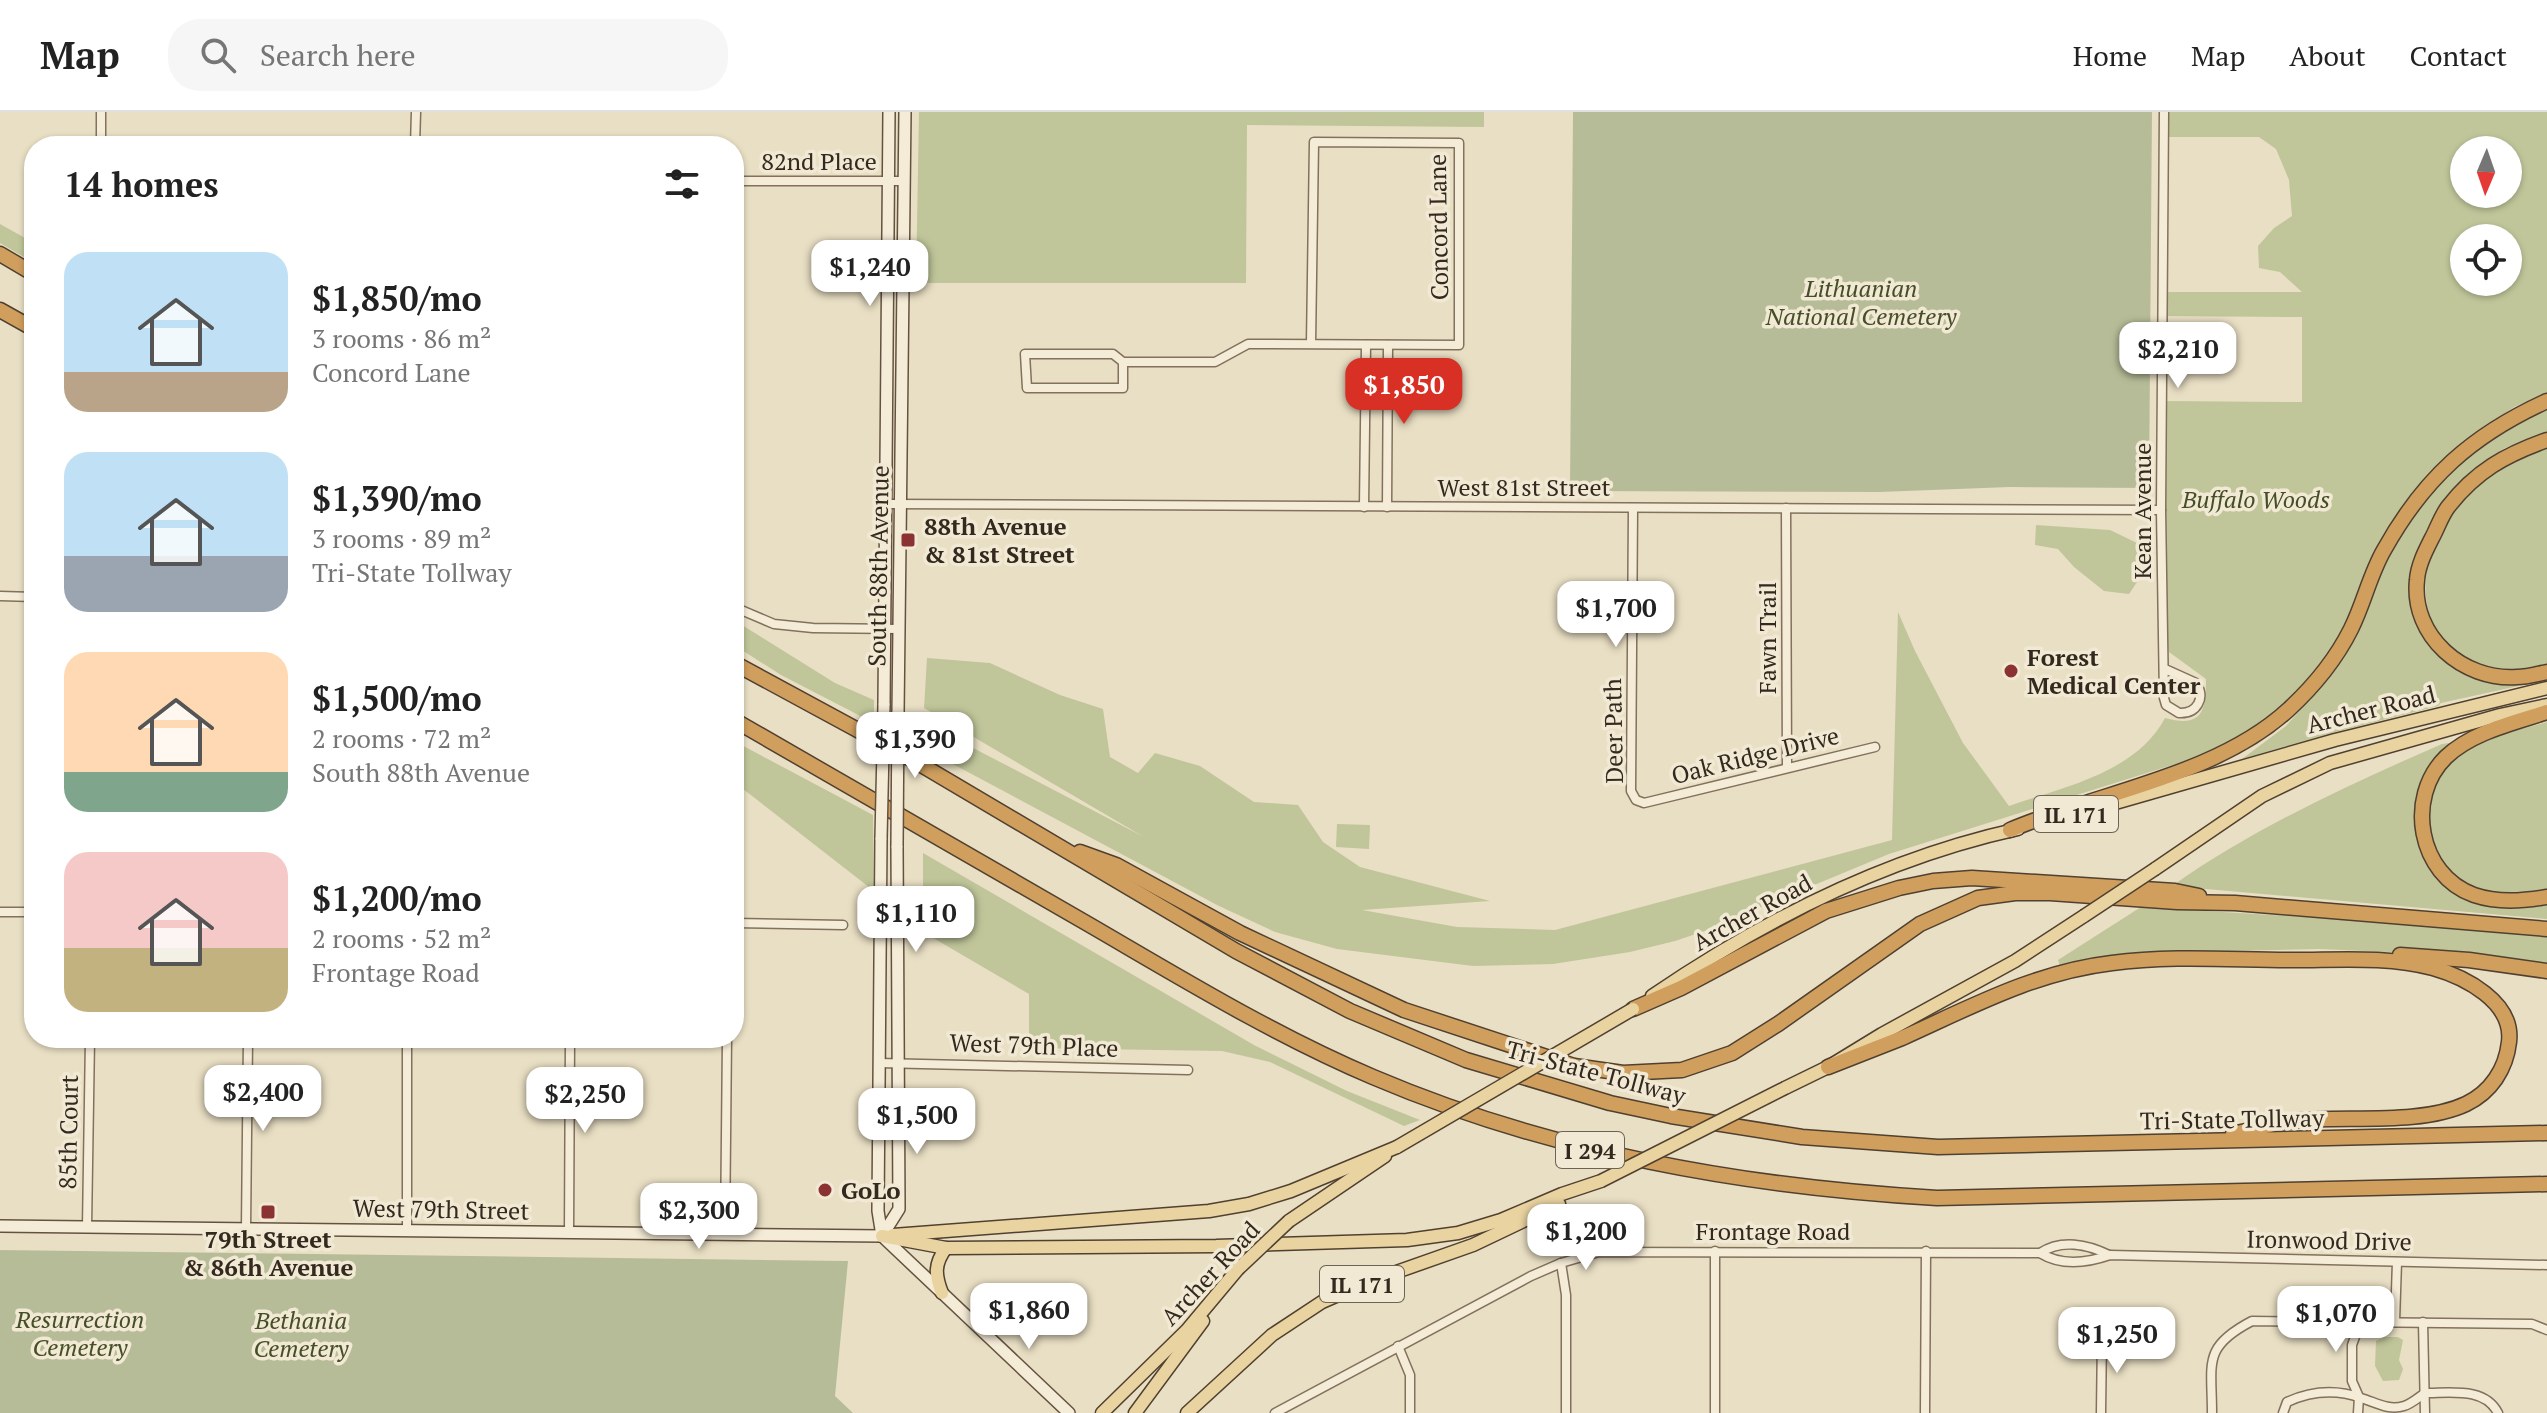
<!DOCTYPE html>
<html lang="en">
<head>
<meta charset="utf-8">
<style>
  body { margin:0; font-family:"PT Serif",serif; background:#f6f6f6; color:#222; height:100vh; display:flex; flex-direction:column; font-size:30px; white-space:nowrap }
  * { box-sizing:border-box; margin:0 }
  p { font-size:26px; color:#767676 }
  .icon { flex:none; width:44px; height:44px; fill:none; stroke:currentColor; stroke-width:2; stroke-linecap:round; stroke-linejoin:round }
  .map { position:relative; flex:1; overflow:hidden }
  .details { position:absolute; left:24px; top:24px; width:720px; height:912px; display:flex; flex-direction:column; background:#fff; border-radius:32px; box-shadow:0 2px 6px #0004 }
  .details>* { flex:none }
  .needle { width:52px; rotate:182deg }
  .controls { position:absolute; left:2450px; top:24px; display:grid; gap:16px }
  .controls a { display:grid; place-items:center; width:72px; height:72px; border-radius:50%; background:#fff; box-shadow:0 2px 6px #0004; font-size:40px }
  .price { position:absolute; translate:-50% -68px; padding:0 18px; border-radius:16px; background:#fff; color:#222; font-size:26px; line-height:52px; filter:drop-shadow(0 2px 4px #0008) }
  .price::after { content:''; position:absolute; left:50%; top:48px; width:24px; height:18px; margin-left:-12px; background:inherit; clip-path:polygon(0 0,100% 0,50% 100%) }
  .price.current { background:#d93025; color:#fff }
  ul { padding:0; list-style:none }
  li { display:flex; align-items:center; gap:24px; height:200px; padding:0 40px }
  li span { display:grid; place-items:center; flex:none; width:224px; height:160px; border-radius:24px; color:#555 }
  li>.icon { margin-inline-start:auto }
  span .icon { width:96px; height:96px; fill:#fffc; stroke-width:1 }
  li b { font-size:34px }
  h2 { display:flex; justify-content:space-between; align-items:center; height:96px; padding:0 40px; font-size:34px }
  header { display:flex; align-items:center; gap:48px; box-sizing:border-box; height:112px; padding:0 40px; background:#fff; border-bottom:2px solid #e0e0e0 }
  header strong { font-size:38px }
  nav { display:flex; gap:44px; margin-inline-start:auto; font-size:28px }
  .search { width:560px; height:72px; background:#f6f6f6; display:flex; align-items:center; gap:20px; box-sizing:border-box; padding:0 28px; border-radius:32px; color:#767676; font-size:30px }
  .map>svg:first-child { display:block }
  .green { fill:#c0c69a; fill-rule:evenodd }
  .cemetery { fill:#b7bc98 }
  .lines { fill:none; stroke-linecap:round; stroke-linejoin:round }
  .street-casing { stroke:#82715d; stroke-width:11 }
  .secondary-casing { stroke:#645240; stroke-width:14 }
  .primary-casing { stroke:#504030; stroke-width:15 }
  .highway-casing { stroke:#504030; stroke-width:17 }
  .street { stroke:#f5ecd7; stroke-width:8 }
  .secondary { stroke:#f5ecd7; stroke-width:11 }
  .primary { stroke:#e9d3a0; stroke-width:12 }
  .highway { stroke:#d09f5e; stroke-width:14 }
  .secondary-bridge-casing { stroke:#645240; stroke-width:14; stroke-linecap:butt }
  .primary-bridge-casing { stroke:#504030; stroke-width:15; stroke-linecap:butt }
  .secondary-bridge { stroke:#f5ecd7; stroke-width:11 }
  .primary-bridge { stroke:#e9d3a0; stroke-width:12 }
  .poi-dot { fill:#8b3333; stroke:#f1e9d3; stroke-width:3 }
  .labels { text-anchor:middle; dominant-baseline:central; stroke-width:7; stroke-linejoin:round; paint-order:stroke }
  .shield { fill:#f1e9d3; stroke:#6d6355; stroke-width:2 }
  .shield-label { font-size:22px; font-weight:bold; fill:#34291f }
  .street-label { font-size:24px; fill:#34291f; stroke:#f1e9d3 }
  .park-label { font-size:24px; font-style:italic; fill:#444e28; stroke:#f1e9d3 }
  .poi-label { font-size:24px; font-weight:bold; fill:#34291f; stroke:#f1e9d3; text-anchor:start }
</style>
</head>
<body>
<header>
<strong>Map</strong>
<div class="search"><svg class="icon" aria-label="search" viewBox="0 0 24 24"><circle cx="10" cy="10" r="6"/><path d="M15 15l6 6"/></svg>Search here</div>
<nav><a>Home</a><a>Map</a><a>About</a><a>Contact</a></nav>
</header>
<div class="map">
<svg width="2547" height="1301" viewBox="0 0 2547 1301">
  <rect width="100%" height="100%" fill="#e9dfc4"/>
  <g class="green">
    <polygon points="919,0 1484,0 1484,15 1247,13 1246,171 916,171"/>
    <path d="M2164,0H2547V281L2514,295L2484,316L2436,356L2411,385L2346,516L2307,574L2248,624L2185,649L1889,742L1761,795L1740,807L1675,829L1630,840L1553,852L1473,854L1337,837L1275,820L1219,794L906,627V601L1144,725L924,596L927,546L990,551L1060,583L1103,597L1110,645L1138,661L1155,641L1200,654L1254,690L1298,693L1323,730L1360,755L1490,789L1362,798L1457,815L1555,818L1892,728L1898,500L1915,539L1963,631L2009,694C2063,675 2136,661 2165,606C2202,616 2206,600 2206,567L2169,540L2167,527L2163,289L2302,290V205L2164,204V180H2302L2280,160L2259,156L2258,134L2274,116L2292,104L2289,68L2276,37L2259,25H2164ZM2464,38H2508V82H2464ZM2464,126H2508V170H2464Z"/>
    <polygon points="0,112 34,131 34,151 0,131"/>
    <polygon points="2547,293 2547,320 2505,336 2474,357 2441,394 2427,417 2413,458 2438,541 2523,569 2523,573 2441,591 2438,594 2331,621 2242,647 2286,614 2317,579 2338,546 2384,450 2414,399 2467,342"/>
    <path d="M2547,333V552C2529,555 2510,560 2492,557C2407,541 2412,441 2460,389C2470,378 2484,364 2496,356C2511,346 2531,340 2547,333Z"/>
    <polygon points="2036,413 2110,418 2137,431 2143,461 2129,482 2104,479 2074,455 2058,437 2035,433"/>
    <polygon points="734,508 835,571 874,588 874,611 781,563 734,533"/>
    <path d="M2547,610V777C2523,782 2497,785 2474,775C2425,754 2413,687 2450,650C2475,626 2515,619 2547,610Z"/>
    <polygon points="734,629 873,703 874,779 734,670"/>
    <path d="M2456,630C2372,689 2424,804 2522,796C2531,795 2539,795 2547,792V807L2172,774C2256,715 2348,673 2442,632Z"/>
    <polygon points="1337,712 1370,713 1369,737 1336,735"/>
    <polygon points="923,741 1254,933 1347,979 1420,1008 1404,1014 1270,950 1222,939 1029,936 1029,882 923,820"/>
    <polygon points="2141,795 2403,811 2547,824 2547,853 2503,845 2319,837 2179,840 2060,854 2058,848"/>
    <polygon points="2384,1225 2398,1225 2403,1228 2399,1248 2403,1257 2399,1268 2383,1269 2375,1254 2376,1229"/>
  </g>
  <g class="cemetery">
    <polygon points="1573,0 2152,0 2149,376 2010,375 1879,380 1570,379"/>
    <polygon points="0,1138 848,1149 835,1284 853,1301 0,1301"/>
  </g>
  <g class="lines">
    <defs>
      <g id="street">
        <path d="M2164,0L2161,398L2164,586L2166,593L2179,601C2197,602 2206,586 2196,571L2165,557"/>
        <polyline points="101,34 101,0"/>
        <polyline points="415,34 416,0"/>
        <polyline points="734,69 904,69"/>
        <polyline points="1123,250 1123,276 1027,276 1025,242 1113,242 1123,250 1215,250 1248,232 1459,233 1459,31 1314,30 1311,232"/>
        <polyline points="886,392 2161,398"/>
        <polyline points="1364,395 1366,233"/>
        <polyline points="1387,395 1388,233"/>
        <polyline points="1633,396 1631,679 1636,688 1644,691 1875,635"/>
        <polyline points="1786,396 1787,655"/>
        <polyline points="0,484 34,485"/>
        <polyline points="734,495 774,512 813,516 899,517"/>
        <polyline points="0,800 34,800"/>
        <polyline points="734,811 843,813"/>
        <polyline points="879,951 1188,958"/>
        <polyline points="87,1115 90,926"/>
        <polyline points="246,1116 248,926"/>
        <polyline points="407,1118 407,926"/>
        <polyline points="569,1120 570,926"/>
        <polyline points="725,1122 727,926"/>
        <path d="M2040,1141C2061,1127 2087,1132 2109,1143"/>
        <polyline points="1561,1151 1566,1183 1566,1301"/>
        <polyline points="2395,1209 2397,1150"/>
        <polyline points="2423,1210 2425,1301"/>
        <polyline points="1398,1234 1410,1263 1410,1301"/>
        <path d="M2425,1281C2451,1281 2485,1275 2498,1301"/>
        <path d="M1275,1301L1531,1164L1561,1151L1599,1140L2040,1141C2061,1154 2087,1151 2110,1143L2547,1153"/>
        <polyline points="1715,1301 1715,1139"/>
        <polyline points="1925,1301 1926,1139"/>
        <polyline points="2101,1301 2102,1224"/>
        <path d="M2212,1301C2212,1251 2202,1235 2252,1209L2532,1212L2547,1218"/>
        <path d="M2283,1301L2287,1290C2311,1279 2336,1277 2361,1286C2375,1290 2388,1299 2404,1294C2411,1292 2419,1285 2425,1281"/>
        <polyline points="2358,1301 2359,1285 2352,1269 2352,1233 2356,1222 2369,1209"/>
      </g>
      <g id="secondary">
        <polyline points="884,593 889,0"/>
        <polyline points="898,601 905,0"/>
        <polyline points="881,726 878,1099 882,1124"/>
        <polyline points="0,1114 882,1124"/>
        <polyline points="882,1124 899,1097 897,734"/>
        <polyline points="882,1124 1069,1301"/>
      </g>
      <g id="primary">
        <polyline points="2056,708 2335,628 2547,576"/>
        <polyline points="2155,757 2262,684 2330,651 2500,603 2547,593"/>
        <path d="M1652,884C1763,808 1886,746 2018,717"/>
        <polyline points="1785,976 1828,955 1882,922 2015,849 2084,804"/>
        <polyline points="1289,1109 1385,1044"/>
        <polyline points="893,1123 1209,1099 1249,1092 1291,1079 1397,1035"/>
        <polyline points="882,1124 946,1136 1216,1134 1407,1128 1458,1121 1501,1108 1562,1082 1601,1069"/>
        <path d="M942,1181C935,1163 934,1152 946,1136"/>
        <polyline points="1102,1301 1187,1218 1238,1157"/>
        <polyline points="1135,1301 1203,1209"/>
        <polyline points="1187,1301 1272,1223 1322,1190 1368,1170 1473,1133 1559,1092"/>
      </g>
      <g id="highway">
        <polyline points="0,142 34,162"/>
        <polyline points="0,198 34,217"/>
        <path d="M2547,328C2505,343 2476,359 2448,395C2442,403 2438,414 2434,422C2427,436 2418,452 2417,468C2411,524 2463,569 2517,565C2527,565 2537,562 2547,560"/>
        <polyline points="734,551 913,648 1236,839 1350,899 1466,948 1610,991 1671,1004 1802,1025 1938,1035 2547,1021"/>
        <path d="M2547,600C2514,611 2472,620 2446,645C2405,685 2418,763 2474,783C2498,791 2522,789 2547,785"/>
        <path d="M734,608C852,676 970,744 1088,812C1181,866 1274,923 1373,965C1551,1041 1745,1075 1937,1086L2547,1072"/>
        <path d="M2010,718C2099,680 2216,664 2288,598C2313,575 2336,547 2351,517C2364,491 2370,462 2384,438C2424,366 2472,323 2547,289"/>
        <polyline points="1080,740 1116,753 1240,821 1404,898 1574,954 1623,961 1682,958 1732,941 1778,912 1920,812 1978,786 2015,781 2050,781 2177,790 2235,791 2547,817"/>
        <polyline points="2400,843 2469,848 2547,859"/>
        <polyline points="1633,897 1681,876 1826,799 1899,776 1933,769 1972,766 2175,779 2199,784"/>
        <path d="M1828,955C1853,945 1877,936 1902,926C1971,895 2035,860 2112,851C2172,843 2233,848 2294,848C2339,848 2388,844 2433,856C2465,865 2514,890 2509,930C2506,957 2491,980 2466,992C2419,1014 2343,1003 2292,1009C2272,1011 2252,1018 2233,1022"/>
      </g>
    </defs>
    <use href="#street" class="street-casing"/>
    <use href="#secondary" class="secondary-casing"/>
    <use href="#primary" class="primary-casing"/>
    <use href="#highway" class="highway-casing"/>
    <use href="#street" class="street"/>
    <use href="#secondary" class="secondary"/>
    <use href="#primary" class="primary"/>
    <use href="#highway" class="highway"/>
    <defs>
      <g id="secondary-bridge">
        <polyline points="881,726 884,593"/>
        <polyline points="897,734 898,601"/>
      </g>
      <g id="primary-bridge">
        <polyline points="2084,804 2155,757"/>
        <polyline points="1397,1035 1633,897"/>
        <polyline points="1601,1069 1785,976"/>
        <polyline points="1238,1157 1289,1109"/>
      </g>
    </defs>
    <use href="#secondary-bridge" class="secondary-bridge-casing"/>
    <use href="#primary-bridge" class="primary-bridge-casing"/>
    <use href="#secondary-bridge" class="secondary-bridge"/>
    <use href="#primary-bridge" class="primary-bridge"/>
  </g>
  <g class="poi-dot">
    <rect x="900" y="420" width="16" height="16" rx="4"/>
    <circle cx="2011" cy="559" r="8"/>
    <circle cx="825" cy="1078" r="8"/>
    <rect x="260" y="1092" width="16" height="16" rx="4"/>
  </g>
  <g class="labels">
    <g class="shield">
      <rect x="2034" y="684" width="84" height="36" rx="6"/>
      <rect x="1556" y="1020" width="68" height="36" rx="6"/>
      <rect x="1320" y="1154" width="84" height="36" rx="6"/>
    </g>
    <g class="shield-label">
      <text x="2076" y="702">IL 171</text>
      <text x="1590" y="1038">I 294</text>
      <text x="1362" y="1172">IL 171</text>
    </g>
    <g class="street-label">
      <text x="819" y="49">82nd Place</text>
      <text transform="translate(1438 115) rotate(-91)">Concord Lane</text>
      <text x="1524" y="375">West 81st Street</text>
      <text transform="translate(2142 399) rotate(-90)">Kean Avenue</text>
      <text transform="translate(878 454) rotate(-89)">South 88th Avenue</text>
      <text transform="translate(1767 526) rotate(-90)">Fawn Trail</text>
      <text transform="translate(2371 597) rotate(-14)">Archer Road</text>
      <text transform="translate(1613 619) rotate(-91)">Deer Path</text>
      <text transform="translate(1755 643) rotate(-14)">Oak Ridge Drive</text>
      <text transform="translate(1752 800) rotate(-29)">Archer Road</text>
      <text transform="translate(1034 933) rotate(2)">West 79th Place</text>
      <text transform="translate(1596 960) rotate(15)">Tri-State Tollway</text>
      <text transform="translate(2232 1007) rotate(-1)">Tri-State Tollway</text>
      <text transform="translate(68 1020) rotate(-89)">85th Court</text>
      <text transform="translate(441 1097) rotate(1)">West 79th Street</text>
      <text x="1773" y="1119">Frontage Road</text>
      <text transform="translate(2329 1128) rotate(1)">Ironwood Drive</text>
      <text transform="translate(1210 1161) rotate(-47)">Archer Road</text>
    </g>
    <g class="park-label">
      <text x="1861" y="176">Lithuanian<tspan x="1861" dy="28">National Cemetery</tspan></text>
      <text x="2256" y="387">Buffalo Woods</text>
      <text x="80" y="1207">Resurrection<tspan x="80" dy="28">Cemetery</tspan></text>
      <text x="301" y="1208">Bethania<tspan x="301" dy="28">Cemetery</tspan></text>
    </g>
    <g class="poi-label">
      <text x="924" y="414">88th Avenue<tspan x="924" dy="28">&amp; 81st Street</tspan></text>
      <text x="2027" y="545">Forest<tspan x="2027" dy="28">Medical Center</tspan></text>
      <text x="841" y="1078">GoLo</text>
      <text x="268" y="1127" text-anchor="middle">79th Street<tspan x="268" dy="28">&amp; 86th Avenue</tspan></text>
    </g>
  </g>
</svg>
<div class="controls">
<a><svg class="needle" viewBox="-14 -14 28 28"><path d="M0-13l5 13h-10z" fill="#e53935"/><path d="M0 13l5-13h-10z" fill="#767676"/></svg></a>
<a><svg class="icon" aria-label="locate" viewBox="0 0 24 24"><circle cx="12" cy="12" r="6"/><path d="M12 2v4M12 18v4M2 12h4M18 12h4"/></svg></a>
</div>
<b class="price" style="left:870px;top:196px">$1,240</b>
<b class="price" style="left:2178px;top:278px">$2,210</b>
<b class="price current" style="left:1404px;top:314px">$1,850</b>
<b class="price" style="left:1616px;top:537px">$1,700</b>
<b class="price" style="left:915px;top:668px">$1,390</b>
<b class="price" style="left:916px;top:842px">$1,110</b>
<b class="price" style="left:263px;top:1021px">$2,400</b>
<b class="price" style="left:585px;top:1023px">$2,250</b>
<b class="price" style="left:917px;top:1044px">$1,500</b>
<b class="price" style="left:699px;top:1139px">$2,300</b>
<b class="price" style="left:1586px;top:1160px">$1,200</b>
<b class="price" style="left:1029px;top:1239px">$1,860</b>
<b class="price" style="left:2336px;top:1242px">$1,070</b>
<b class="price" style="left:2117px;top:1263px">$1,250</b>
<section class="details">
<h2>14 homes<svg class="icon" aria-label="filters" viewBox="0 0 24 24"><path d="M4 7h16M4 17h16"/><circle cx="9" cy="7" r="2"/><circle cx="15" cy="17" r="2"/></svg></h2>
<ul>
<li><span style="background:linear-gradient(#bfe0f5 75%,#b9a48a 0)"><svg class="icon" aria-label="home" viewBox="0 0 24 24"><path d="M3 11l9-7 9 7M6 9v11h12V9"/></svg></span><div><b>$1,850/mo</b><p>3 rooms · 86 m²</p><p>Concord Lane</p></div></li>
<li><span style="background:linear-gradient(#bfe0f5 65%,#9aa5b1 0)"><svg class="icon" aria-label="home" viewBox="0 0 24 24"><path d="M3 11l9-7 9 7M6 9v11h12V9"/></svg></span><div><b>$1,390/mo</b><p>3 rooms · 89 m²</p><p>Tri-State Tollway</p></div></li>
<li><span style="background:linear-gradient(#ffd9b3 75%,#7fa58c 0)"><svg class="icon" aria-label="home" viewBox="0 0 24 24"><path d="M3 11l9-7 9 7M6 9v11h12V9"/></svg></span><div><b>$1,500/mo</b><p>2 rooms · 72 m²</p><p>South 88th Avenue</p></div></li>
<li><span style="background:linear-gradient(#f6c9c9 60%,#c2b280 0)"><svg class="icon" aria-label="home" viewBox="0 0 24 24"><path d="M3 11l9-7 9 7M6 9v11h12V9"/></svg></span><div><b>$1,200/mo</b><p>2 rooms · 52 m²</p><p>Frontage Road</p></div></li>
</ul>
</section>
</div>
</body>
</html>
